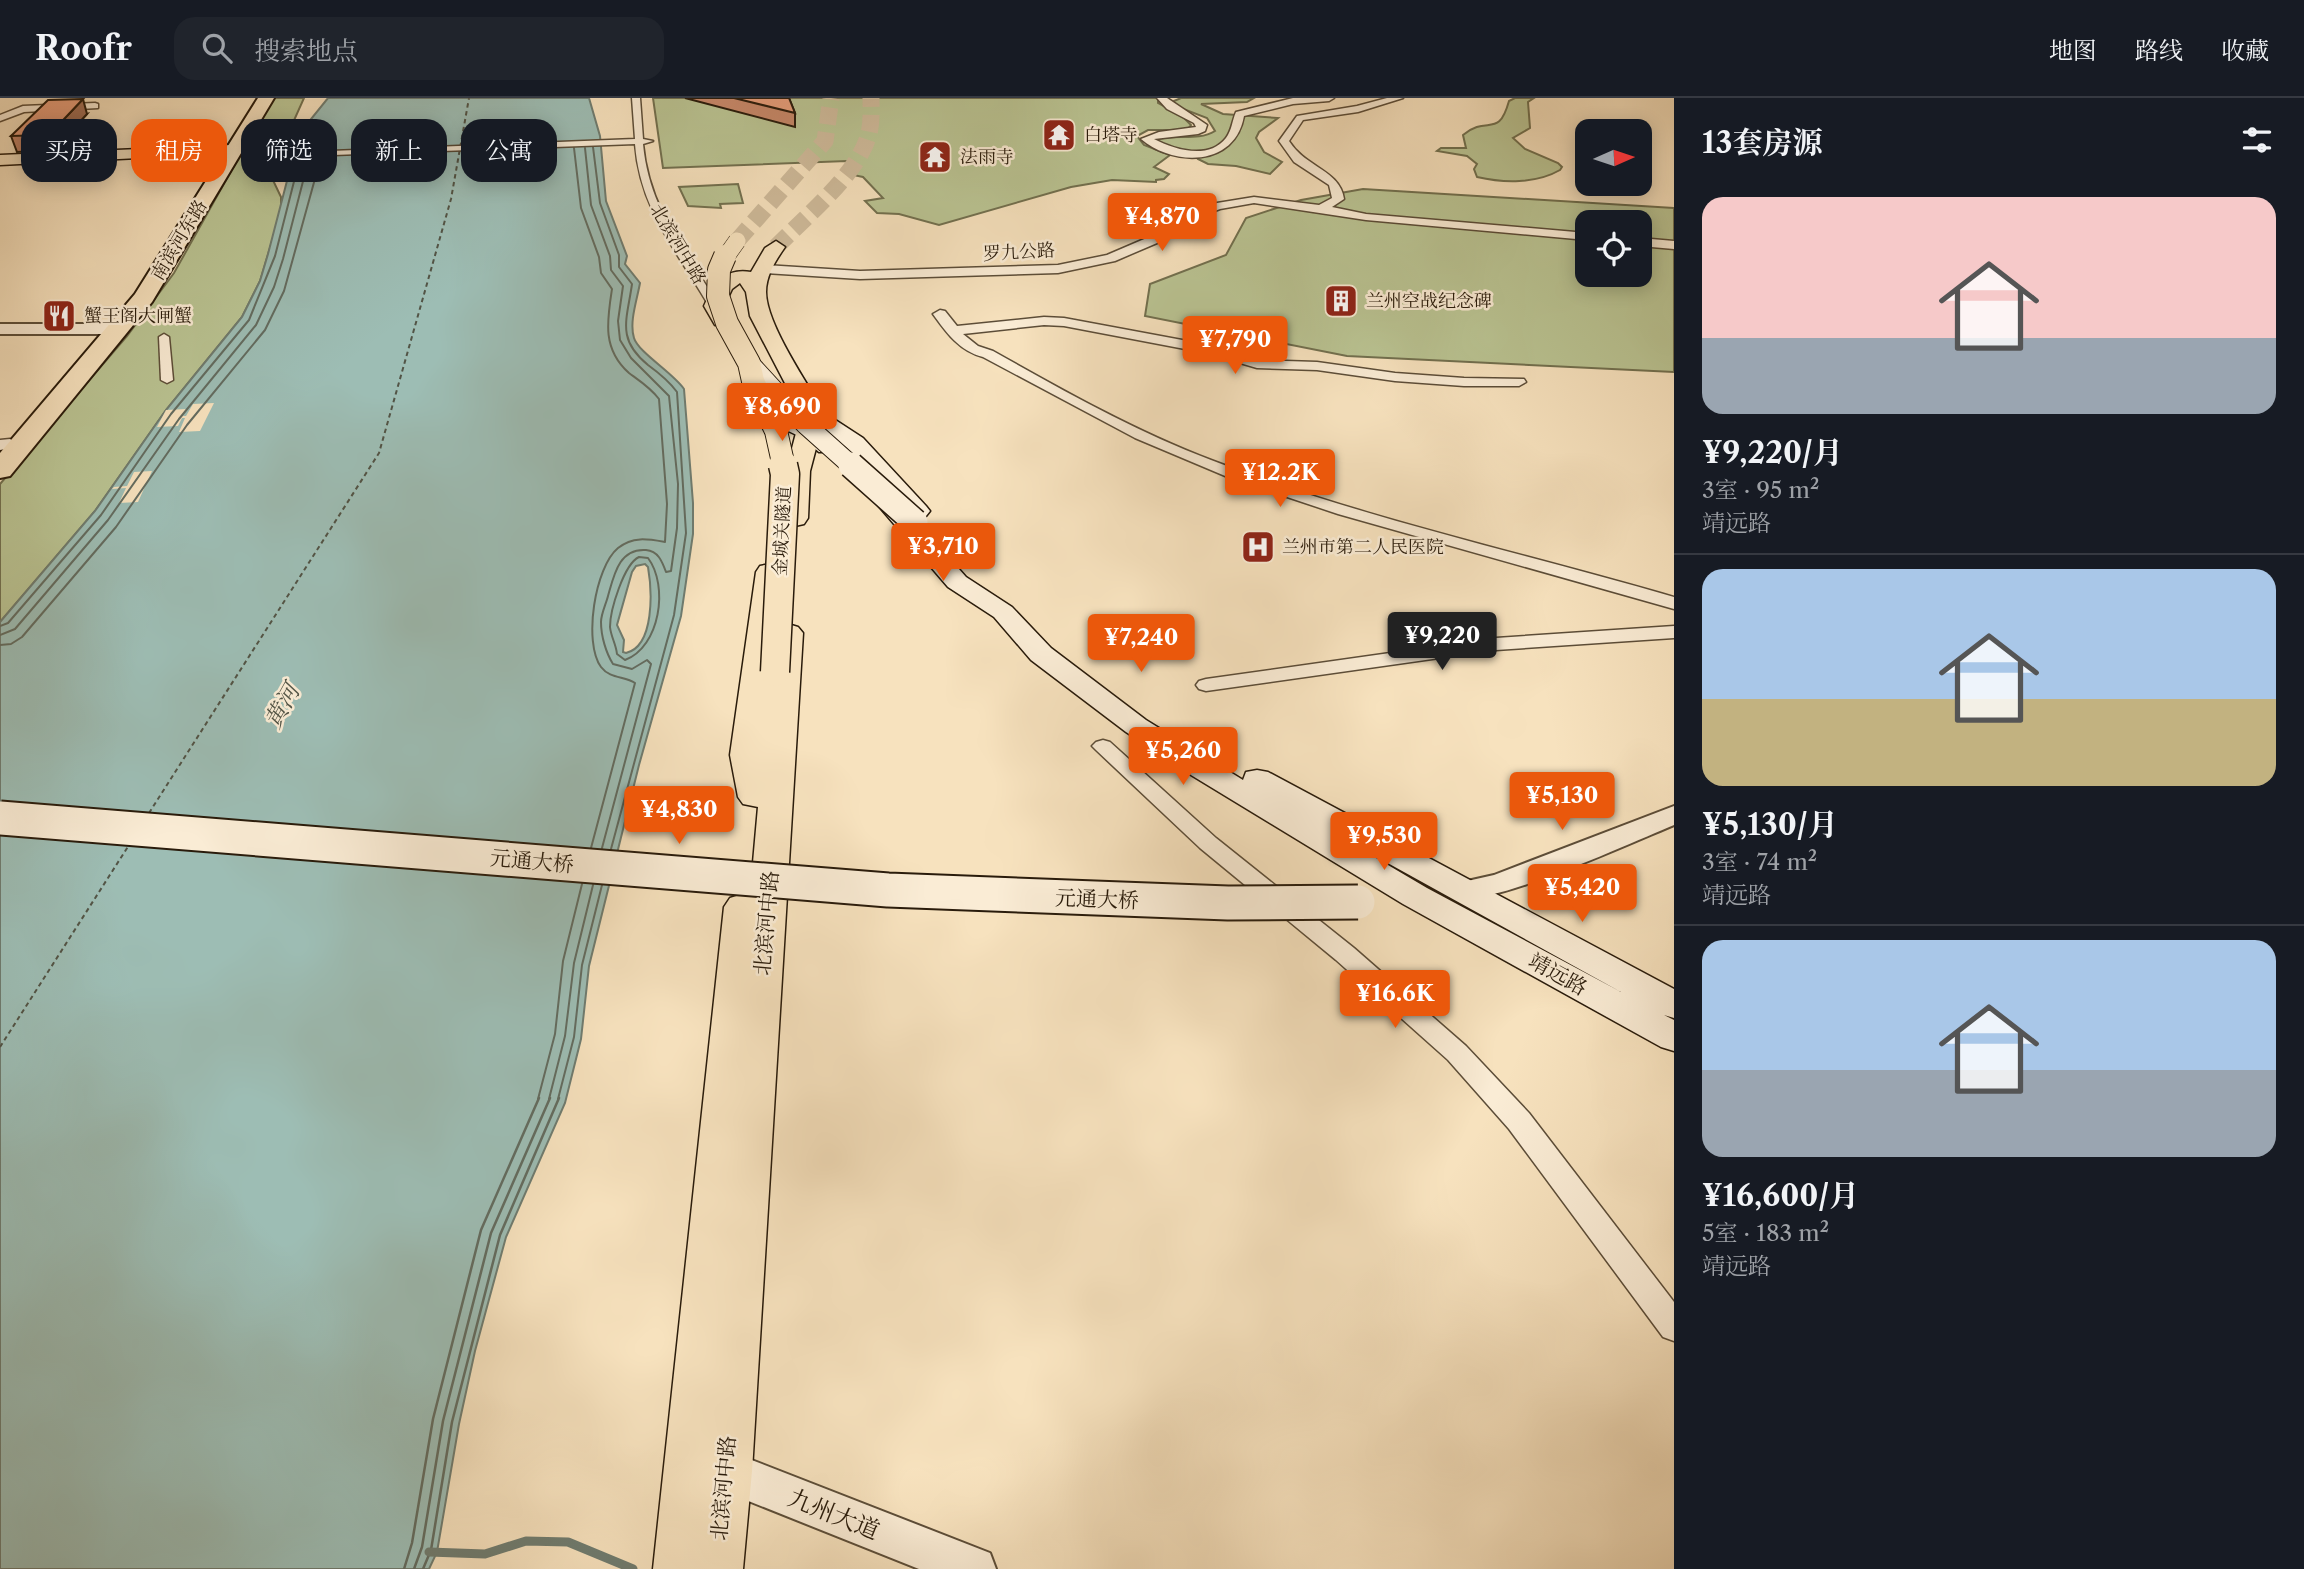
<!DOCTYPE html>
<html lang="zh">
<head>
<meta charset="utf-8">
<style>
  body { margin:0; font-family:"Libre Caslon Text","Noto Serif SC",serif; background:#20242c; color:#f1f3f6; height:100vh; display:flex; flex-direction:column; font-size:26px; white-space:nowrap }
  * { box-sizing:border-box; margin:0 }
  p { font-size:23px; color:#9ea1a6 }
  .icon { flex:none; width:38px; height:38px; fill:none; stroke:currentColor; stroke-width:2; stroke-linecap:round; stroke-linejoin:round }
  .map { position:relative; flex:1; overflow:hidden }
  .drawer { display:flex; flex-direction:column; background:#171b24; width:630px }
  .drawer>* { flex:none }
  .hud { position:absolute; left:21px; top:21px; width:665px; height:63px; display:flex; gap:14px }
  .needle { width:46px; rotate:87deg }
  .tools { position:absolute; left:1575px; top:21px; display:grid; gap:14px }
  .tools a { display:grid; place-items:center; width:77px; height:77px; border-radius:14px; background:#171b24; box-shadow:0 4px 18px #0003; font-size:35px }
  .price { position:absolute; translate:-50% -60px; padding:0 16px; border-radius:7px; background:#ea580c; color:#fff; font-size:23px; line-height:46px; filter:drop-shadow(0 2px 4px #0008) }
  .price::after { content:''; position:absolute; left:50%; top:42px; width:21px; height:16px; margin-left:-10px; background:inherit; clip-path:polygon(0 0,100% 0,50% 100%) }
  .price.on { background:#222; color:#fff }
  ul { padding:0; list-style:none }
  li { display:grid; align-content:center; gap:14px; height:371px; padding:0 28px }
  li+li { border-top:2px solid #363941 }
  li span { display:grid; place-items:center; height:217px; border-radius:21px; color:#555 }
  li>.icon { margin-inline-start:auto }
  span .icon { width:126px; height:126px; fill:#fffc; stroke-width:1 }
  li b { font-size:30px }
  h2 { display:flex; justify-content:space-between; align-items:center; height:84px; padding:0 28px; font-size:30px }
  .pill { padding:0 24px; border-radius:21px; background:#171b24; box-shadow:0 4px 18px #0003; font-size:24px; line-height:63px }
  .pill.on { background:#ea580c; color:#fff }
  header { display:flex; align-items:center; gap:42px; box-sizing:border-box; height:98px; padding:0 35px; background:#171b24; border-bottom:2px solid #363941 }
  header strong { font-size:33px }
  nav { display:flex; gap:38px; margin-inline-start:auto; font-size:24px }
  .search { width:490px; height:63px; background:#20242c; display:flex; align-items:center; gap:18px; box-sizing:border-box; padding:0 24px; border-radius:21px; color:#9ea1a6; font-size:26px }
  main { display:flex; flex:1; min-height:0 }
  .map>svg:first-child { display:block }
  .green { fill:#bac493; stroke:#72704f; stroke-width:2; fill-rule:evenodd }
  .water { fill:#9dbdb4; stroke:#6f7c70; stroke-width:2; fill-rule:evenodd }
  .pier { fill:#f7e2be }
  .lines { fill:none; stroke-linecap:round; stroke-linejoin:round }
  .shore-far1 { stroke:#636c60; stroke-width:2 }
  .shore { stroke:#636c60; stroke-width:2.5 }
  .stream { stroke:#6f7c70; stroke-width:9 }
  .ferry { stroke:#525446; stroke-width:2; stroke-dasharray:4.5 3.5; stroke-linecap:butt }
  .primary-tunnel { stroke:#ceba9a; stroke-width:17; stroke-dasharray:17 8; stroke-linecap:butt }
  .pedestrian-casing { stroke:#5c4d38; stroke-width:3 }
  .minor-casing { stroke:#5c4d38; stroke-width:3 }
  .tertiary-casing { stroke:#5c4d38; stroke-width:4 }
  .secondary-casing { stroke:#291b0b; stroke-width:3 }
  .primary-casing { stroke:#291b0b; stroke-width:3 }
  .trunk-casing { stroke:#291b0b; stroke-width:4 }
  .pedestrian { fill:#faecd5; fill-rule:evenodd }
  .minor { fill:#faecd5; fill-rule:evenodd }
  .tertiary { fill:#faecd5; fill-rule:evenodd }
  .secondary { fill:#faecd5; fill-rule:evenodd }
  .primary { fill:#f7e2be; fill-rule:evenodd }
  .trunk { fill:#f7e2be; fill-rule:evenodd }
  .secondary-bridge-far2-casing { stroke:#291b0b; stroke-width:21; stroke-linecap:butt }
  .secondary-bridge-far1-casing { stroke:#291b0b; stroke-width:28; stroke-linecap:butt }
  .secondary-bridge-casing { stroke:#291b0b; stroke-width:37; stroke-linecap:butt }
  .primary-bridge-far2-casing { stroke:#291b0b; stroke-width:18; stroke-linecap:butt }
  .primary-bridge-far1-casing { stroke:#291b0b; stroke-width:24; stroke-linecap:butt }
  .primary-bridge-casing { stroke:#291b0b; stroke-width:31; stroke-linecap:butt }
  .secondary-bridge-far2 { stroke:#faecd5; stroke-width:19 }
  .secondary-bridge-far1 { stroke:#faecd5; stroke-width:25 }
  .secondary-bridge { stroke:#faecd5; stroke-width:33 }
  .primary-bridge-far2 { stroke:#f7e2be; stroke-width:17 }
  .primary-bridge-far1 { stroke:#f7e2be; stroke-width:22 }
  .primary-bridge { stroke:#f7e2be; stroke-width:28 }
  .wall { fill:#c7886a; stroke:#291b0b; stroke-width:2 }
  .shaded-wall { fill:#a26f56; stroke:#291b0b; stroke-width:2 }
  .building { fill:#e79e7b; stroke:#291b0b; stroke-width:2 }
  .labels { text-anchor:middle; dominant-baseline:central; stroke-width:5; stroke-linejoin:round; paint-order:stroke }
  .far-poi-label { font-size:18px; fill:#291b0b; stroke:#faecd5; text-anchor:start }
  .far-street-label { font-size:18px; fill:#291b0b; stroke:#faecd5 }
  .street-label { font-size:21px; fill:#291b0b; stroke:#faecd5 }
  .water-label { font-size:23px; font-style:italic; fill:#525446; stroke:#faecd5 }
  .near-street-label { font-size:24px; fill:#291b0b; stroke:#faecd5 }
</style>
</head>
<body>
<header>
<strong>Roofr</strong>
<div class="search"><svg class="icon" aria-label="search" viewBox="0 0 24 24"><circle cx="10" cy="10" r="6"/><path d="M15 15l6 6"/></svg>搜索地点</div>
<nav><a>地图</a><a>路线</a><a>收藏</a></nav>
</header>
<main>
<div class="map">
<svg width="1674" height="1471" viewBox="0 0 1674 1471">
  <rect width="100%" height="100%" fill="#f7e2be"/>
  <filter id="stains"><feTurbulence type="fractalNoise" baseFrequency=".00286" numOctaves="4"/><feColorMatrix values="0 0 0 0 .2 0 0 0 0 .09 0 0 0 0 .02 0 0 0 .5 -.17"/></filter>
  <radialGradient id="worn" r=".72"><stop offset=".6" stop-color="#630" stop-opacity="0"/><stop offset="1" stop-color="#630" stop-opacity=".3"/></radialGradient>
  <g class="green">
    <polygon points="272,0 304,0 270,76 281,99 281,113 260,183 242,219 166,312 95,413 0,524 0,386 127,238 174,175"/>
    <polygon points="653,0 1158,0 1158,5 1182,18 1191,27 1187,32 1148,32 1137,38 1144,47 1170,57 1154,69 1169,76 1164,81 1156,82 1156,84 1112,82 1071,89 939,127 899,116 877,115 865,103 883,100 863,79 853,77 857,73 847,63 663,70"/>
    <path d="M1181,0H1254L1247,4L1201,6L1223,16L1278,20L1259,34L1256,40L1264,54L1282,64L1270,76L1236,68L1208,66L1198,61L1200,57L1173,52L1155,42C1174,35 1197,44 1215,33L1207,20L1173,7L1174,3Z"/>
    <path d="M1515,0H1534L1528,4L1530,30L1513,40L1525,51L1558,65L1562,69L1560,72C1536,86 1503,85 1477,79L1474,71L1477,66L1467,58L1437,53L1441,50H1466L1463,37C1488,16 1498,42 1509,3Z"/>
    <polygon points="738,86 743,105 720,106 721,110 688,108 679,89"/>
    <path d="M1363,91L1674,110V274L1347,258L1145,218L1150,186L1226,157L1246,120L1301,102ZM1587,124H1640V177H1587Z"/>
  </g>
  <path class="water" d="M328,0H589L600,38L606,103L627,158L625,166L640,185C637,202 629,224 634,240C638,254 673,275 684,291L693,405V436L681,518L639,667L589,868L581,941L565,1005L506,1139L475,1253L459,1326L437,1454L429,1471H0V524L95,413L166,312L242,219L260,183L268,156L295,52L307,26ZM645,466L648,469C652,492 655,548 626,555L623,554L624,542L617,527L632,474L636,468Z"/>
  <g class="pier">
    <polygon points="214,305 200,333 179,334 185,320 182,320 178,328 157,329 166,312 186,311 183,318 186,318 193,306"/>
    <polygon points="152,373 138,404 119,405 126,390 112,391 114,389 127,388 134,374"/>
  </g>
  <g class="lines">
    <g class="shore-far1">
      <path d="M593,49L600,105L619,157V169L632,186C627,222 616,241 648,267C659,275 669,283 677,294L686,435L674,517L611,751"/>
      <path d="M574,50L581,110L599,159L601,175L612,191C607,223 602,251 629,275C640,283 651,290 659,301L667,406L665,444C648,441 633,438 618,450C595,469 583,544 601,569C610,581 625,578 635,585L591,750"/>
      <path d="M585,50L591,107L610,158L611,172L623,188L618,223L620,242L631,260L669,298L678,386L677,430L671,473L666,474C662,463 658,453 646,452C619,450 614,477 608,498C606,506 601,516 601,524C601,538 606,555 613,566L632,571L647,562L651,566L602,750"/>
      <path d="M639,459L648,460C669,488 660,549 625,562L617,556C616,546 611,539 610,529C610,512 624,466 639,459Z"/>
      <polyline points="0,528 8,525 101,417 171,316 249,222 275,158 300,60"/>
      <polyline points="0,537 15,531 108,422 179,321 256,227 274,189 283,161 309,60"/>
      <polyline points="0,547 11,546 22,539 116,429 187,327 265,232 284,193 321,59"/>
      <polyline points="538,1001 555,936 563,863 582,786"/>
      <polyline points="549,1001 565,938 574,865 593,787"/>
      <polyline points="558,1001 574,939 582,867 602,787"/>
    </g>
    <g class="shore">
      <polyline points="404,1471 412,1445 433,1321 481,1132 539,1000"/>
      <polyline points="414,1471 422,1449 443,1323 491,1135 550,1000"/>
      <polyline points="423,1471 431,1452 452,1324 500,1137 559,1000"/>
    </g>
    <polyline class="stream" points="429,1454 485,1456 526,1443 568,1444 633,1471"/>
    <g class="ferry">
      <polyline points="149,715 379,355 451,101 469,0"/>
      <polyline points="0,949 129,747"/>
    </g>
    <g class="primary-tunnel">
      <polyline points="737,143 825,43 831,0"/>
      <path d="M776,149C804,120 856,78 868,39C872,26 871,13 871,0"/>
    </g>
    <defs>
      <g id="pedestrian">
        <path d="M632,0H640L643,41L653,43L643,46C649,112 686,153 719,208L718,210L709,208C677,153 640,112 635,46L279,59L275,57L279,55L635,41Z"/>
        <polygon points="164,236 169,239 173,282 167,285 161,282 159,239"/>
      </g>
      <g id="minor">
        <path d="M1157,0H1167L1207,27L1205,33L1198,36L1154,41C1175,52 1209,62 1226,40C1232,32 1232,23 1236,14L1293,0H1334L1329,3L1293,6L1244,18C1235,69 1174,69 1141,41L1159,34L1196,29L1194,25L1167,11Z"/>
        <path d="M1387,0H1403L1358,14L1303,22L1289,43C1306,70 1340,72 1344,101L1332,109L1366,116L1587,135V142L1366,122L1254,105L1220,111L1186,124L1157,145L1115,163L1058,175L860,181L765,175L759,171L765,167L860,173L1058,167L1107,157L1149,139L1178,120L1217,105L1254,99L1319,107L1332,100L1329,87L1294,64L1279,43L1297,18L1357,8Z"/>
        <polygon points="95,5 98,6 98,10 24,14 0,23 0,17 23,8"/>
        <polygon points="1640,140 1674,143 1674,151 1640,148"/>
        <path d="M940,212L945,213L957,228L1044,219L1064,220L1209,247L1258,262L1317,264L1395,275L1464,280L1524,281L1526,284L1519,288H1464L1395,283L1317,272L1257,270L1206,255L1064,228L1044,227L963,236L978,248L993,253C1064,293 1135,333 1211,362C1361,420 1520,454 1674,499V511L1338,416L1230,380L1135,340L983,259C959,253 946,234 933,216Z"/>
        <polygon points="10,341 18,346 16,349 0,352 0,342"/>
        <polygon points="1674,528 1674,540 1496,552 1206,593 1199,591 1196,587 1199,583 1206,581 1496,540"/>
        <polygon points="1103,642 1110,644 1216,740 1354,850 1466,948 1529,1015 1674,1204 1674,1243 1663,1239 1509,1031 1448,962 1336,862 1200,750 1096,652 1092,648 1096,644"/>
      </g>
      <g id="tertiary">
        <polygon points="0,226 109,226 117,231 109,236 0,236"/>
        <path d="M1674,708V727C1633,744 1489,810 1454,800L1449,793L1454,786L1494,777Z"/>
        <polygon points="716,1351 726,1352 990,1455 996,1471 919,1471 726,1394 701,1387 695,1372 701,1357"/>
      </g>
      <g id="secondary">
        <path d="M813,310L820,312L863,340L926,408L930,413L926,418L913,419L966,479L1012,509L1051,550L1146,622L1243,682L1246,674L1257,672L1268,674L1674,891V920L1664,917L1674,922V953L1661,949L1403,806L1191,677L1126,634L1031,562L994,519L948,489L876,405L880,400L893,399L847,350L806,320L803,316L806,312ZM1337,737L1621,894L1427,790Z"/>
        <polygon points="772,312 817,329 838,349 835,354 819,354 801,339 765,322 762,318 765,314"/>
      </g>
      <g id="primary">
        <polygon points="232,47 240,52 238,55 0,67 0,57"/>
        <path d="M776,143L785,149C776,162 766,177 766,194C766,226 808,286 825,316L810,373L808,420L804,426L795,428L786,426L782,420L786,373L801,316L750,218L746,194L740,185L732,191L724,208L732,223L729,227H715L704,208C713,187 725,169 751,174L765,150Z"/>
        <polygon points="770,466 780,468 784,474 777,529 788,526 798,529 803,535 752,1373 743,1471 653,1471 724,809 730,800 743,796 750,798 758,709 743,706 738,699 730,657 756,474 760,468"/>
      </g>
      <polygon id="trunk" points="258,0 274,0 152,204 10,378 0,380 0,355 135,196"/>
    </defs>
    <use href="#pedestrian" class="pedestrian-casing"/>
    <use href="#minor" class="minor-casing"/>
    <use href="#tertiary" class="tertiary-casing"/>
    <use href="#secondary" class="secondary-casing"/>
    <use href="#primary" class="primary-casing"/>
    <use href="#trunk" class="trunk-casing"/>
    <use href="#pedestrian" class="pedestrian"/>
    <use href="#minor" class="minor"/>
    <use href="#tertiary" class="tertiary"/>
    <use href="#secondary" class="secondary"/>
    <use href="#primary" class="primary"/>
    <use href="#trunk" class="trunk"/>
    <defs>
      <polyline id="secondary-bridge-far2" points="749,265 806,327 853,369"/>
      <polyline id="secondary-bridge-far1" points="851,367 915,424"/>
      <polyline id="secondary-bridge" points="0,720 888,792 1228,805 1358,804"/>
      <polyline id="primary-bridge-far2" points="725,160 737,143"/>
      <polyline id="primary-bridge-far1" points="725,158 719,172 718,198 727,225 749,265 753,283 776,333 784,369"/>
      <polyline id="primary-bridge" points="775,574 785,376 783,367"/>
    </defs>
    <use href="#secondary-bridge-far2" class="secondary-bridge-far2-casing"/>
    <use href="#secondary-bridge-far1" class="secondary-bridge-far1-casing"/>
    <use href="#secondary-bridge" class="secondary-bridge-casing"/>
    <use href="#primary-bridge-far2" class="primary-bridge-far2-casing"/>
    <use href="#primary-bridge-far1" class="primary-bridge-far1-casing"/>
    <use href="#primary-bridge" class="primary-bridge-casing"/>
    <use href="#secondary-bridge-far2" class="secondary-bridge-far2"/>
    <use href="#secondary-bridge-far1" class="secondary-bridge-far1"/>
    <use href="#secondary-bridge" class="secondary-bridge"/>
    <use href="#primary-bridge-far2" class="primary-bridge-far2"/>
    <use href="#primary-bridge-far1" class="primary-bridge-far1"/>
    <use href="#primary-bridge" class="primary-bridge"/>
  </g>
  <g class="wall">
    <polygon points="685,0 789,0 795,15 795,29"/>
    <polygon points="87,16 54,52 17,54 11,38"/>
  </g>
  <polygon class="shaded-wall" points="83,1 87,16 54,52 49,37"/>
  <g class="building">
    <polygon points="734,0 789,0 795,15"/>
    <polygon points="83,1 49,37 11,38 48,2"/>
  </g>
  <defs>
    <symbol id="temple-square" viewBox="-11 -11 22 22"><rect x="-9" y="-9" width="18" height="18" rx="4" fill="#8f2418" stroke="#faecd5"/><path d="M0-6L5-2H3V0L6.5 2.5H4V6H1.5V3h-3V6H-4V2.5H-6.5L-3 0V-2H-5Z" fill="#fff"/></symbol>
    <symbol id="building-square" viewBox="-11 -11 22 22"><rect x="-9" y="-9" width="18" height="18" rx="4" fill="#8f2418" stroke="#faecd5"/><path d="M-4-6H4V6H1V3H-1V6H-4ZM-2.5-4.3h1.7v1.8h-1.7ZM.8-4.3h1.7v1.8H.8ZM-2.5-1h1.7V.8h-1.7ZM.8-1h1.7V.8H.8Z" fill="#fff"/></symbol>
    <symbol id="restaurant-square" viewBox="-11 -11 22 22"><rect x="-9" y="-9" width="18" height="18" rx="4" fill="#8f2418" stroke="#faecd5"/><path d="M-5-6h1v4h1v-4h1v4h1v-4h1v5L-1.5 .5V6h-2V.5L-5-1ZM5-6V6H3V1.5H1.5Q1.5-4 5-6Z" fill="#fff"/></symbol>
    <symbol id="hospital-square" viewBox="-11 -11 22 22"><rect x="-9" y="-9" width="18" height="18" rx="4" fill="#8f2418" stroke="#faecd5"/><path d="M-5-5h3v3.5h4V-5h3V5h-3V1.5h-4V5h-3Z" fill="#fff"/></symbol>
  </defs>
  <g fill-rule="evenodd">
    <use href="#temple-square" x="1040" y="18" width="38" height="38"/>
    <use href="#temple-square" x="916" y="40" width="38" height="38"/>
    <use href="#building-square" x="1322" y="184" width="38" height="38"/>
    <use href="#restaurant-square" x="40" y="199" width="38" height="38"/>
    <use href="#hospital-square" x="1239" y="430" width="38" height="38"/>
  </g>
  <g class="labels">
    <g class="far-poi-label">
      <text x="1084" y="37">白塔寺</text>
      <text x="960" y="59">法雨寺</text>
      <text x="1366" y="203">兰州空战纪念碑</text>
      <text x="84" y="218">蟹王阁大闸蟹</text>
      <text x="1282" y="449">兰州市第二人民医院</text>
    </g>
    <g class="far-street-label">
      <text transform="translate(179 142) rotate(-59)">南滨河东路</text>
      <text transform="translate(678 146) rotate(59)">北滨河中路</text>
      <text transform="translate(1019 154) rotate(-3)">罗九公路</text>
      <text transform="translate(782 433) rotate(-87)">金城关隧道</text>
    </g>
    <g class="street-label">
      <text transform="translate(532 763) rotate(5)">元通大桥</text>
      <text transform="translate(1097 801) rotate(2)">元通大桥</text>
      <text transform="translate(766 825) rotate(-85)">北滨河中路</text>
      <text transform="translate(1558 876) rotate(29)">靖远路</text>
      <text transform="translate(723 1390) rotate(-85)">北滨河中路</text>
    </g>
    <g class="water-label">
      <text transform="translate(282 608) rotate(-61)">黄河</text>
    </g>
    <g class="near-street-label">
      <text transform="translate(834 1416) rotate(22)">九州大道</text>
    </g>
  </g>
  <rect width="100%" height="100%" filter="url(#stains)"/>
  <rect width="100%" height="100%" fill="url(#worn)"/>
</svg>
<div class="tools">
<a><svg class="needle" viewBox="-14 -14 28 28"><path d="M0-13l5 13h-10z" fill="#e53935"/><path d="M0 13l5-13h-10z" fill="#9ea1a6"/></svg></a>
<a><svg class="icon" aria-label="locate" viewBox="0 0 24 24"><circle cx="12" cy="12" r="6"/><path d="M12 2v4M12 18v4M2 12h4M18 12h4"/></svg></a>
</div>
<b class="price" style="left:1162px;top:155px">¥4,870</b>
<b class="price" style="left:1235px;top:278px">¥7,790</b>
<b class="price" style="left:782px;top:345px">¥8,690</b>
<b class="price" style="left:1280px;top:411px">¥12.2K</b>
<b class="price" style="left:943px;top:485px">¥3,710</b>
<b class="price on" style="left:1442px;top:574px">¥9,220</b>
<b class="price" style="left:1141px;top:576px">¥7,240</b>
<b class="price" style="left:1183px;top:689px">¥5,260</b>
<b class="price" style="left:1562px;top:734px">¥5,130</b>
<b class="price" style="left:679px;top:748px">¥4,830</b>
<b class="price" style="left:1384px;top:774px">¥9,530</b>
<b class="price" style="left:1582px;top:826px">¥5,420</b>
<b class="price" style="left:1395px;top:932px">¥16.6K</b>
<div class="hud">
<a class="pill">买房</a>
<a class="pill on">租房</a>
<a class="pill">筛选</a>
<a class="pill">新上</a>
<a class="pill">公寓</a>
</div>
</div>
<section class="drawer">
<h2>13套房源<svg class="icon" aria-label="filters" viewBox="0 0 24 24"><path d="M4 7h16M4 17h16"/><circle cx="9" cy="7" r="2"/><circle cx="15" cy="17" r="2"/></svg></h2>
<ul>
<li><span style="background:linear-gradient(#f6c9c9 65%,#9aa5b1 0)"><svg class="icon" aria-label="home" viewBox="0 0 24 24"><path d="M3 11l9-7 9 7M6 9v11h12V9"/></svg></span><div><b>¥9,220/月</b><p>3室 · 95 m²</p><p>靖远路</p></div></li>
<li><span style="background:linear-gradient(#a9c7e8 60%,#c2b280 0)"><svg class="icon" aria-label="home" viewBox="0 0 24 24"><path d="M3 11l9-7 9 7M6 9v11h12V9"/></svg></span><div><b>¥5,130/月</b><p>3室 · 74 m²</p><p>靖远路</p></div></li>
<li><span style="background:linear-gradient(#a9c7e8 60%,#9aa5b1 0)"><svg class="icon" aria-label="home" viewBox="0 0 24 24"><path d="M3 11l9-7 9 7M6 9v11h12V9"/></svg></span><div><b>¥16,600/月</b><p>5室 · 183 m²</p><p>靖远路</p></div></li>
</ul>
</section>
</main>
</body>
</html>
